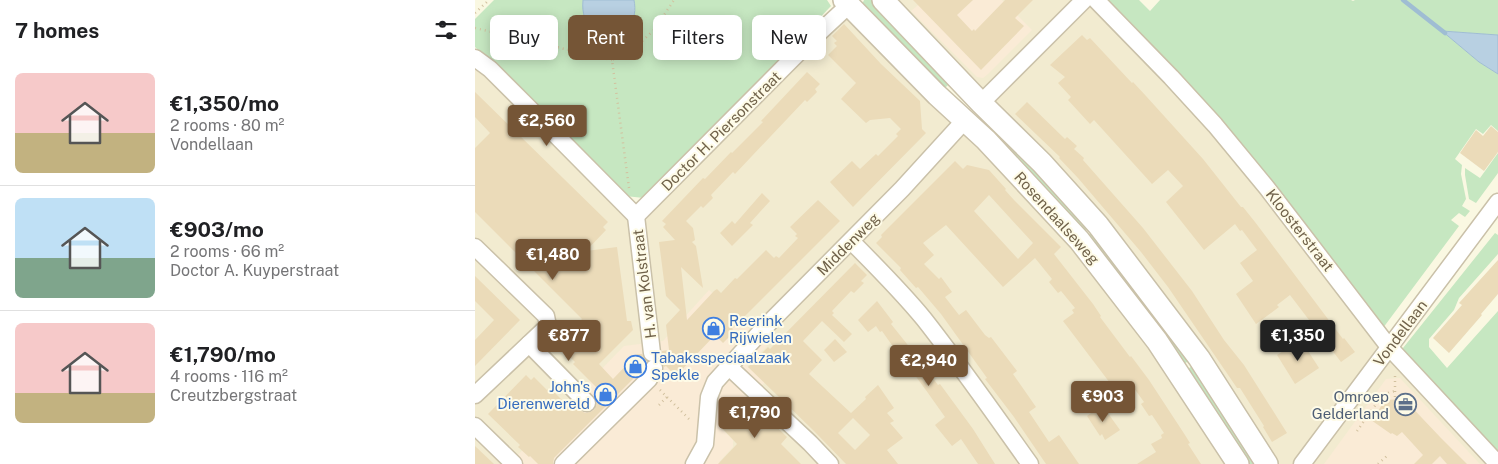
<!DOCTYPE html>
<html lang="en">
<head>
<meta charset="utf-8">
<style>
  body { margin:0; font-family:"Public Sans",sans-serif; background:#f6f6f6; color:#202124; height:100vh; display:flex; flex-direction:column; font-size:19px; white-space:nowrap }
  * { box-sizing:border-box; margin:0 }
  p { font-size:16px; color:#757577 }
  .icon { flex:none; width:28px; height:28px; fill:none; stroke:currentColor; stroke-width:2; stroke-linecap:round; stroke-linejoin:round }
  .map { position:relative; flex:1; overflow:hidden }
  .panel { display:flex; flex-direction:column; background:#fff; width:475px }
  .panel>* { flex:none }
  .banner { position:absolute; left:15px; top:15px; width:475px; height:45px; display:flex; gap:10px }
  .price { position:absolute; translate:-50% -42px; padding:0 11px; border-radius:5px; background:#755536; color:#fff; font-size:16px; line-height:32px; filter:drop-shadow(0 1px 2px #0008) }
  .price::after { content:''; position:absolute; left:50%; top:30px; width:15px; height:11px; margin-left:-8px; background:inherit; clip-path:polygon(0 0,100% 0,50% 100%) }
  .price.active { background:#222; color:#fff }
  ul { padding:0; list-style:none }
  li { display:flex; align-items:center; gap:15px; height:125px; padding:0 15px }
  li+li { border-top:1px solid #e0e0e0 }
  li span { display:grid; place-items:center; flex:none; width:140px; height:100px; border-radius:8px; color:#555 }
  li>.icon { margin-inline-start:auto }
  span .icon { width:60px; height:60px; fill:#fffc; stroke-width:1 }
  li b { font-size:21px }
  h2 { display:flex; justify-content:space-between; align-items:center; height:60px; padding:0 15px; font-size:21px }
  .chip { padding:0 18px; border-radius:8px; background:#fff; box-shadow:0 2px 12px #0003; font-size:18px; line-height:45px }
  .chip.active { background:#755536; color:#fff }
  main { display:flex; flex:1; min-height:0 }
  .map>svg:first-child { display:block }
  .residential { fill:#f2ebd0 }
  .commercial { fill:#faebd6 }
  .green { fill:#c6e7c1 }
  .water { fill:#b8d0e2; stroke:#9fbdd3 }
  .lines { fill:none; stroke-linecap:round; stroke-linejoin:round }
  .stream { stroke:#9fbdd3; stroke-width:4.5 }
  .building { fill:#ebdbb9; fill-rule:evenodd }
  .minor-casing { stroke:#cac1a9; stroke-width:19 }
  .tertiary-casing { stroke:#cac1a9; stroke-width:24 }
  .path { stroke:#d2c19f; stroke-width:2.5; stroke-dasharray:1 4; stroke-linecap:butt }
  .minor { stroke:#fff; stroke-width:16 }
  .tertiary { stroke:#fff; stroke-width:21 }
  .labels { text-anchor:middle; dominant-baseline:central; stroke-width:4; stroke-linejoin:round; paint-order:stroke }
  .street-label { font-size:15px; fill:#70624a; stroke:#fefbe7 }
  .shop-label { font-size:15px; fill:#366cbe; stroke:#fefbe7; text-anchor:start }
  .service-label { font-size:15px; fill:#4e5e75; stroke:#fefbe7; text-anchor:end }
</style>
</head>
<body>
<main>
<section class="panel">
<h2>7 homes<svg class="icon" aria-label="filters" viewBox="0 0 24 24"><path d="M4 7h16M4 17h16"/><circle cx="9" cy="7" r="2"/><circle cx="15" cy="17" r="2"/></svg></h2>
<ul>
<li><span style="background:linear-gradient(#f6c9c9 60%,#c2b280 0)"><svg class="icon" aria-label="home" viewBox="0 0 24 24"><path d="M3 11l9-7 9 7M6 9v11h12V9"/></svg></span><div><b>€1,350/mo</b><p>2 rooms · 80 m²</p><p>Vondellaan</p></div></li>
<li><span style="background:linear-gradient(#bfe0f5 60%,#7fa58c 0)"><svg class="icon" aria-label="home" viewBox="0 0 24 24"><path d="M3 11l9-7 9 7M6 9v11h12V9"/></svg></span><div><b>€903/mo</b><p>2 rooms · 66 m²</p><p>Doctor A. Kuyperstraat</p></div></li>
<li><span style="background:linear-gradient(#f6c9c9 70%,#c2b280 0)"><svg class="icon" aria-label="home" viewBox="0 0 24 24"><path d="M3 11l9-7 9 7M6 9v11h12V9"/></svg></span><div><b>€1,790/mo</b><p>4 rooms · 116 m²</p><p>Creutzbergstraat</p></div></li>
</ul>
</section>
<div class="map">
<svg width="1023" height="464" viewBox="0 0 1023 464">
  <rect width="100%" height="100%" fill="#faf8e2"/>
  <g class="residential">
    <polygon points="414,0 612,0 735,129 1014,464 797,464 723,350"/>
    <polygon points="374,16 599,242 757,464 0,464 0,66 151,215 169,221 369,17"/>
  </g>
  <g class="commercial">
    <polygon points="449,0 527,0 557,30 513,74 508,78 502,77 436,11"/>
    <polygon points="234,290 292,346 272,366 290,382 245,427 258,440 258,447 244,462 246,464 34,464 149,346 188,341"/>
    <polygon points="925,378 1005,464 849,464 911,379"/>
  </g>
  <g class="green">
    <path d="M19,0H108C107,17 111,28 127,35L160,11L159,0H352L356,6L184,186L169,198L150,196L0,47V19Z"/>
    <polygon points="389,0 401,0 478,80 466,92 386,7"/>
    <polygon points="630,0 664,0 675,11 685,0 876,0 878,1 880,0 1023,0 1023,35 967,31 1004,62 1023,74 1023,131 1016,125 1008,134 1001,129 980,159 987,165 986,174 991,199 987,206 995,211 990,217 984,213 976,220 984,226 908,328"/>
    <polygon points="519,123 616,226 607,233 510,132"/>
    <polygon points="1023,153 1023,173 1001,203 994,199 990,175 990,168 1005,178"/>
    <polygon points="620,230 717,359 707,365 610,238"/>
    <polygon points="1020,233 1023,235 1023,254 984,298 979,310 954,339 954,347 972,368 1023,311 1023,456 929,355 928,348"/>
    <polygon points="720,364 786,464 769,464 710,371"/>
  </g>
  <g class="water">
    <path d="M108,0H159C168,46 103,49 108,0Z"/>
    <polygon points="967,31 1023,35 1023,74 1004,62"/>
  </g>
  <g class="lines">
    <polyline class="stream" points="928,0 970,33"/>
  </g>
  <g class="building">
    <polygon points="438,0 498,0 482,15 497,31 499,29 500,31 530,0 558,0 540,18 549,26 506,70"/>
    <polygon points="369,24 406,64 445,101 447,129 451,133 378,207 355,182 377,161 385,169 401,154 403,156 423,136 421,134 426,129 415,118 395,120 391,123 366,99 381,83 353,55 362,46 359,43 362,41 357,36"/>
    <polygon points="607,35 612,40 615,38 657,83 658,82 671,96 728,159 766,207 768,207 780,222 868,339 869,338 880,352 866,362 815,295 802,305 804,307 781,324 761,294 778,281 765,263 782,250 767,230 765,231 760,224 729,250 691,202 708,186 693,170 677,184 619,120 615,124 593,100 596,97 583,83 590,77 575,65"/>
    <polygon points="332,72 345,84 340,89 342,92 332,102 330,100 260,174 258,172 236,195 238,198 228,208 226,206 211,221 218,228 220,240 217,242 221,246 228,288 206,267 212,320 239,291 242,289 246,293 260,278 262,279 291,250 299,258 301,256 304,258 323,238 320,236 322,234 315,227 343,200 365,221 257,329 260,331 248,343 240,335 201,376 191,366 189,367 184,360 187,351 194,350 191,325 205,310 191,296 184,242 200,240 188,227 191,224 187,221 228,178 230,179 256,152 257,153 288,122 286,121"/>
    <polygon points="0,92 133,222 128,227 131,230 111,251 142,247 152,321 156,321 158,330 124,364 138,379 162,354 167,354 172,361 167,370 79,458 78,464 63,464 55,456 54,457 43,447 45,445 13,414 51,375 56,380 59,377 72,390 75,388 93,406 96,404 103,411 105,410 110,413 115,412 119,410 122,401 119,396 121,393 119,391 122,388 98,364 100,362 86,348 89,346 85,341 107,319 0,212 0,148 15,133 0,117"/>
    <polygon points="552,102 590,139 592,137 602,146 599,149 609,158 608,160 668,228 717,291 749,340 769,365 812,433 797,442 788,427 789,426 765,388 762,388 693,287 666,252 603,178 584,158 585,157 540,114"/>
    <polygon points="1016,126 1023,132 1023,152 1009,171 985,153 1001,130 1008,136"/>
    <path d="M480,161L488,169L492,165L514,170L531,189L530,190L539,200L586,247L579,254L618,304L626,316L625,317L655,357L656,356L674,380L710,435L715,443L713,444L726,464H662L681,452L676,444L687,438L686,435L689,433L677,415L674,416L666,404L669,402L656,384L653,386L651,384L641,391L588,321L599,313L597,310L600,308L586,291L583,293L574,282L577,279L560,258L528,287L471,225L448,243L459,255L449,264L464,279L466,277L477,292L470,297L484,315L491,310L510,335L514,338L516,337L542,371L538,374L561,407L554,412L574,442L584,435L604,464H571L539,417L510,379L512,378L466,314L443,287L441,288L425,270L426,268L401,243L407,237L406,235ZM514,195L558,243L543,259L499,211Z"/>
    <polygon points="287,193 295,201 275,223 278,225 257,246 245,233 257,221 260,224"/>
    <polygon points="1023,260 1023,294 1006,314 1007,315 974,353 958,338 987,305 984,303"/>
    <path d="M380,263L392,275L386,281L389,283L379,293L376,291L357,311L359,313L357,315L377,334L369,342L347,321L328,341L347,360L334,374L376,413L391,399L390,397L403,385L419,408L412,413L419,421L415,423L428,438L412,450L423,464H371L339,431L273,367L293,347L295,349ZM378,418L395,435L380,450L363,433Z"/>
    <polygon points="0,276 45,320 0,366 0,340 19,320 0,301"/>
    <polygon points="402,301 418,322 416,324 436,349 437,348 445,359 444,360 463,385 465,384 498,429 520,464 503,464 486,439 477,446 460,425 470,417 453,393 434,367 433,368 407,331 405,332 401,326 393,332 383,320"/>
    <polygon points="360,339 372,352 359,362 349,350"/>
    <polygon points="826,340 844,368 820,384 802,355"/>
    <polygon points="273,399 312,437 306,444 326,464 243,464 262,444 246,427"/>
    <polygon points="929,399 965,437 992,464 972,464 965,456 957,464 939,464 948,455 927,432 922,436 917,433 916,434 896,420 911,400"/>
    <polygon points="627,405 645,430 630,440 627,434 625,436 612,416"/>
    <polygon points="0,446 19,464 0,464"/>
  </g>
  <g class="lines">
    <defs>
      <g id="minor">
        <polyline points="621,0 696,77 740,125 792,188 914,347 1023,464"/>
        <polyline points="0,58 15,69 52,106 161,216"/>
        <polyline points="506,103 609,0"/>
        <polyline points="161,216 332,44 374,5"/>
        <polyline points="161,216 177,353"/>
        <path d="M376,241C401,266 426,291 449,319C486,366 520,415 555,464"/>
        <polyline points="0,247 71,316 73,326 0,395"/>
        <polyline points="54,344 112,403"/>
        <polyline points="253,366 335,443 355,464"/>
        <polyline points="0,426 39,464"/>
        <polyline points="88,464 174,379 179,368"/>
        <polyline points="219,464 230,444 234,397 240,382 290,327 427,189 490,120"/>
        <polyline points="827,464 1023,202"/>
      </g>
      <g id="tertiary">
        <polyline points="369,0 462,95 511,140 604,240 682,341 763,464"/>
        <polyline points="408,0 506,103 567,163 623,225 724,358 792,464"/>
      </g>
    </defs>
    <use href="#minor" class="minor-casing"/>
    <use href="#tertiary" class="tertiary-casing"/>
    <g class="path">
      <polyline points="0,13 14,0"/>
      <polyline points="0,28 137,60"/>
      <polyline points="154,188 137,60 162,46 179,30 199,0"/>
      <polyline points="920,376 920,399"/>
      <polyline points="185,390 216,421"/>
      <polyline points="184,405 192,397"/>
      <polyline points="882,431 907,396 909,394 920,391"/>
      <polyline points="903,464 913,455"/>
    </g>
    <use href="#minor" class="minor"/>
    <use href="#tertiary" class="tertiary"/>
  </g>
  <defs>
    <symbol id="shop-ring" viewBox="-11 -11 22 22"><circle r="9.5" fill="#fefbe7" stroke="#3f7fe0" stroke-width="1.5"/><path d="M-5-2.5h2.3a2.7 3.5 0 0 1 5.4 0H5L5.5 6h-11ZM-1.5-2.5h3a1.5 2.3 0 0 0-3 0Z" fill="#3f7fe0"/></symbol>
    <symbol id="office-ring" viewBox="-11 -11 22 22"><circle r="9.5" fill="#fefbe7" stroke="#5c6f8a" stroke-width="1.5"/><path d="M-6-3h4V-5.5h4V-3h4V5H-6ZM-1-4.5V-3h2v-1.5ZM-6 0V1H6V0Z" fill="#5c6f8a"/></symbol>
  </defs>
  <g fill-rule="evenodd">
    <use href="#shop-ring" x="226" y="316" width="25" height="25"/>
    <use href="#shop-ring" x="148" y="354" width="25" height="25"/>
    <use href="#shop-ring" x="118" y="382" width="25" height="25"/>
    <use href="#office-ring" x="918" y="392" width="25" height="25"/>
  </g>
  <g class="labels">
    <g class="street-label">
      <text transform="translate(246 131) rotate(-45)">Doctor H. Piersonstraat</text>
      <text transform="translate(582 218) rotate(48)">Rosendaalseweg</text>
      <text transform="translate(825 230) rotate(52)">Kloosterstraat</text>
      <text transform="translate(373 244) rotate(-45)">Middenweg</text>
      <text transform="translate(169 284) rotate(-97)">H. van Kolstraat</text>
      <text transform="translate(925 333) rotate(-53)">Vondellaan</text>
    </g>
    <g class="shop-label">
      <text x="254" y="320">Reerink<tspan x="254" dy="17">Rijwielen</tspan></text>
      <text x="176" y="357">Tabaksspeciaalzaak<tspan x="176" dy="17">Spekle</tspan></text>
      <text x="115" y="386" text-anchor="end">John's<tspan x="115" dy="17">Dierenwereld</tspan></text>
    </g>
    <g class="service-label">
      <text x="914" y="396">Omroep<tspan x="914" dy="17">Gelderland</tspan></text>
    </g>
  </g>
</svg>
<b class="price" style="left:72px;top:147px">€2,560</b>
<b class="price" style="left:78px;top:281px">€1,480</b>
<b class="price" style="left:94px;top:362px">€877</b>
<b class="price active" style="left:823px;top:362px">€1,350</b>
<b class="price" style="left:454px;top:387px">€2,940</b>
<b class="price" style="left:628px;top:423px">€903</b>
<b class="price" style="left:280px;top:439px">€1,790</b>
<div class="banner">
<a class="chip">Buy</a>
<a class="chip active">Rent</a>
<a class="chip">Filters</a>
<a class="chip">New</a>
</div>
</div>
</main>
</body>
</html>
